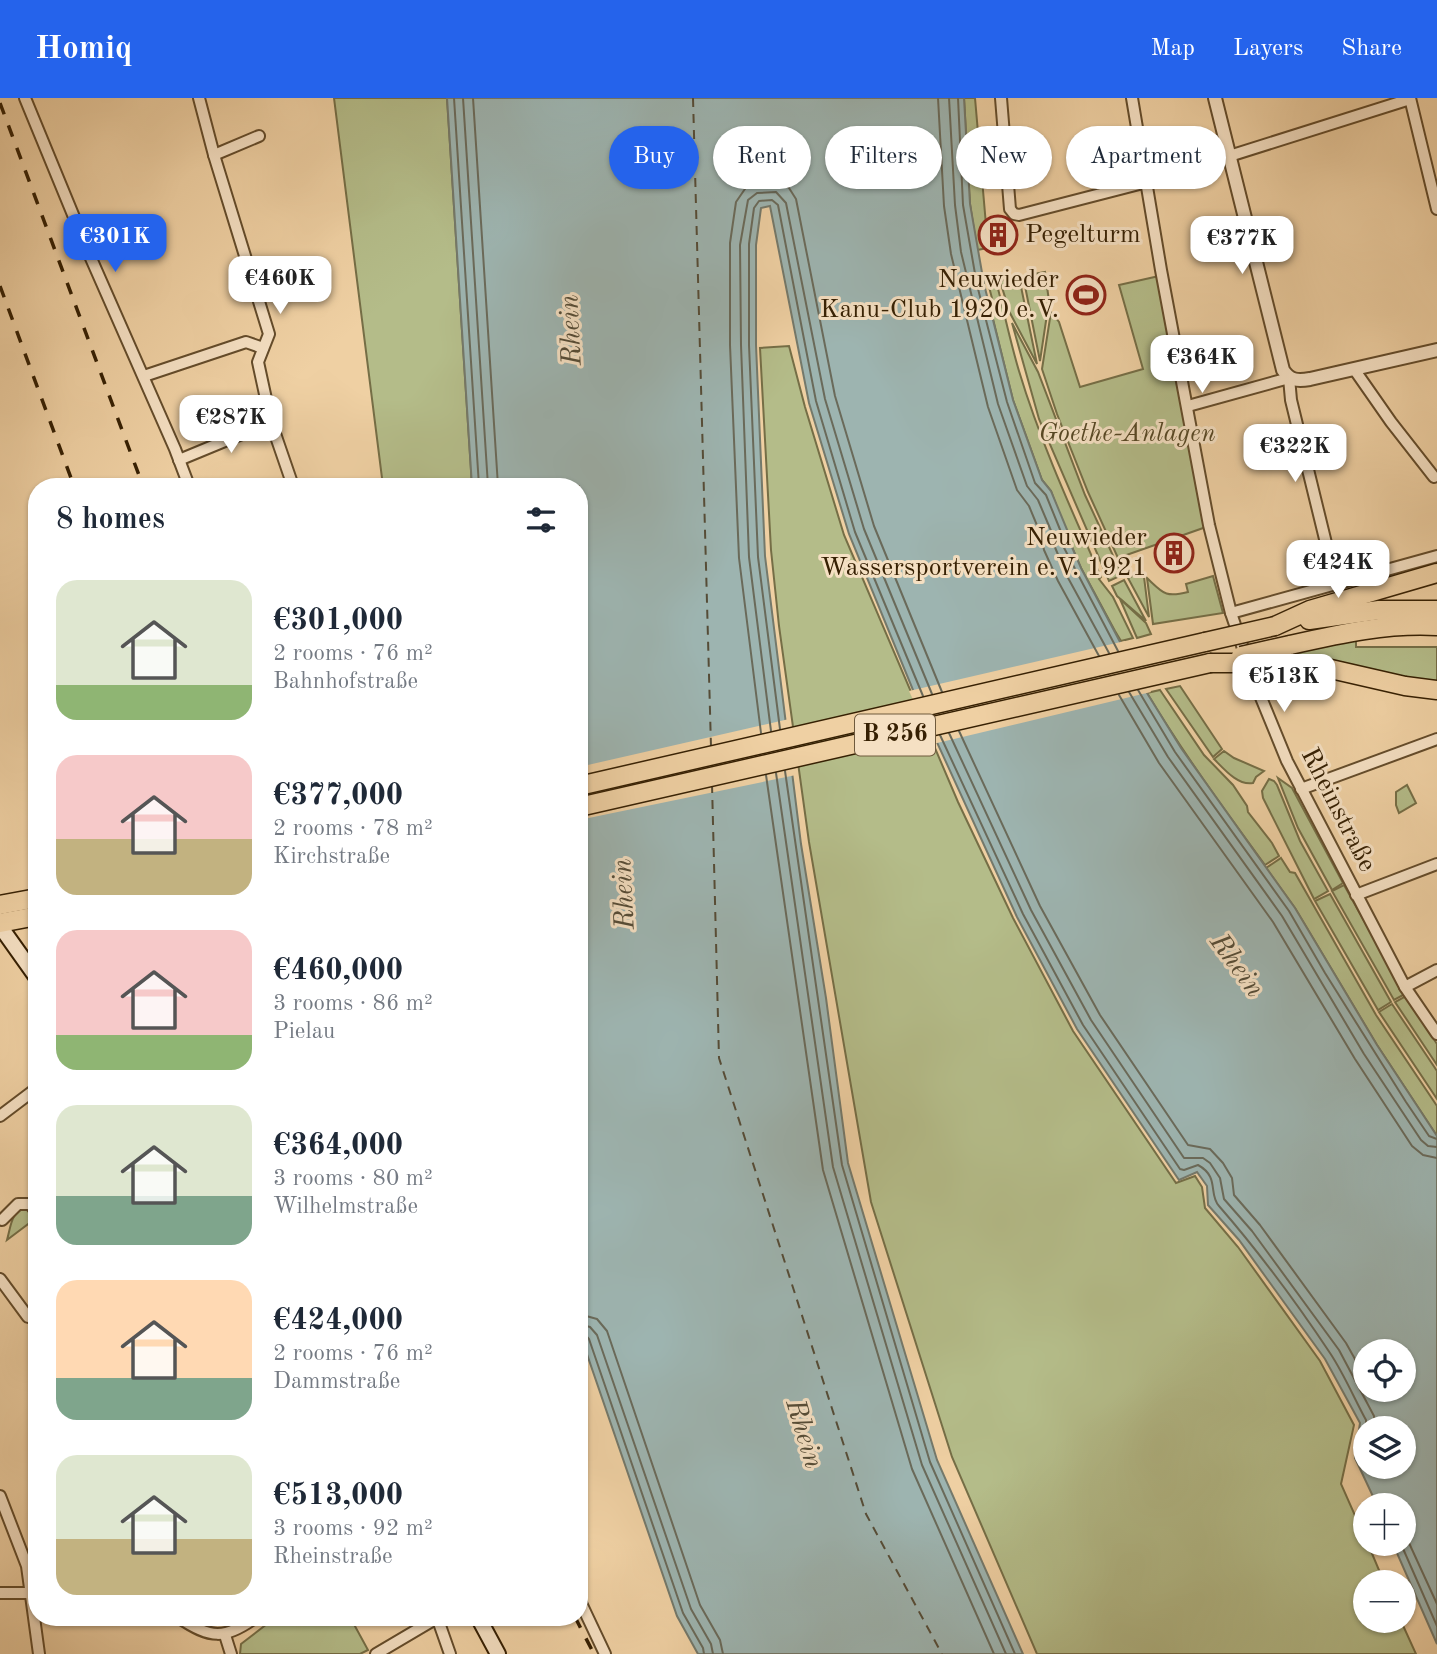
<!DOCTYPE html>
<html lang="en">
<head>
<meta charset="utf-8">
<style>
  body { margin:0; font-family:"Old Standard TT",serif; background:#f2f2f3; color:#1f2937; height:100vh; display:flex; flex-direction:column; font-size:26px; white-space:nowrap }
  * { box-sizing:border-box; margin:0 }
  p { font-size:23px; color:#747a83 }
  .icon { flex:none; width:38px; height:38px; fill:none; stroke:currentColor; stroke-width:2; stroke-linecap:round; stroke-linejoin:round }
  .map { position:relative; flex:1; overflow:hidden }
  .drawer { position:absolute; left:28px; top:380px; width:560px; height:1148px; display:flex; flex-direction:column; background:#fff; border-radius:28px; box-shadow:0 2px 5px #0004 }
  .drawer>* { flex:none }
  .top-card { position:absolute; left:609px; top:28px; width:665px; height:63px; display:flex; gap:14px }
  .controls { position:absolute; left:1353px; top:1241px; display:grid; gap:14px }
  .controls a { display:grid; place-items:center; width:63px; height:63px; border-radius:50%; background:#fff; box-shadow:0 2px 5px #0004; font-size:35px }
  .price { position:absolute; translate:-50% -60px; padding:0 16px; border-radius:14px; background:#fff; color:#222; font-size:23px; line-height:46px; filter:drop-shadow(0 2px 4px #0008) }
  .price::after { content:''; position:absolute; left:50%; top:42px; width:21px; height:16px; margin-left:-10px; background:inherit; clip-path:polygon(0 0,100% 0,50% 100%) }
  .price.current { background:#2563eb; color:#fff }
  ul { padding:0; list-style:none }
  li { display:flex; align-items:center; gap:21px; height:175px; padding:0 28px }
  li span { display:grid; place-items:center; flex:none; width:196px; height:140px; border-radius:21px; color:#555 }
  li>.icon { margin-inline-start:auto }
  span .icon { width:84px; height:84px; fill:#fffc; stroke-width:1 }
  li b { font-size:30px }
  h2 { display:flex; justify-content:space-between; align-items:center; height:84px; padding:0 28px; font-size:30px }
  .tag { padding:0 24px; border-radius:32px; background:#fff; box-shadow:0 2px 5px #0004; font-size:24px; line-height:63px }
  .tag.current { background:#2563eb; color:#fff }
  header { display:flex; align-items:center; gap:42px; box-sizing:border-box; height:98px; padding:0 35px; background:#2563eb; color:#fff }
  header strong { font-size:33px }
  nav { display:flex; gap:38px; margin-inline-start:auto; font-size:24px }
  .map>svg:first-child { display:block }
  .green { fill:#b4bc89; stroke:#756e46; stroke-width:2 }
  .water { fill:#9db4b0; stroke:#74796b; stroke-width:2; fill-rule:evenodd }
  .pier { fill:#efd0a3 }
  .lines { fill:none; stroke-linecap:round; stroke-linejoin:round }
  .shore { stroke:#6a6a5a; stroke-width:2 }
  .ferry { stroke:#554c37; stroke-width:2; stroke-dasharray:9 7; stroke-linecap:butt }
  .minor-casing { stroke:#644c2b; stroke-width:14 }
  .tertiary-casing { stroke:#644c2b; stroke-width:16 }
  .secondary-casing { stroke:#362003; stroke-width:18 }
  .trunk-casing { stroke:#362003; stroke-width:21 }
  .minor { stroke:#f5e0c3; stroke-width:10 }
  .tertiary { stroke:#f5e0c3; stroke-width:12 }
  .secondary { stroke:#f5e0c3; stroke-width:14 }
  .trunk { stroke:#efd0a3; stroke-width:18 }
  .rail { stroke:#362003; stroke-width:3.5; stroke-dasharray:12 12; stroke-linecap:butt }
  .trunk-bridge-casing { stroke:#362003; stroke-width:21; stroke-linecap:butt }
  .trunk-bridge { stroke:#efd0a3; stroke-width:18 }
  .labels { text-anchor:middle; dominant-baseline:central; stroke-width:6; stroke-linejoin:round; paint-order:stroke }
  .shield { fill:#f5e0c3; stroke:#6f5a3d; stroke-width:2 }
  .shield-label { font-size:24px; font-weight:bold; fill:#362003 }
  .poi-label { font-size:26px; fill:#362003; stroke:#f5e0c3; text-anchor:end }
  .park-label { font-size:26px; font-style:italic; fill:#564724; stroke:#f5e0c3 }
  .street-label { font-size:26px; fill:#362003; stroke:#f5e0c3 }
  .water-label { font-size:28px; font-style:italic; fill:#554c37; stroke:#f5e0c3 }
</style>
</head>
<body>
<header>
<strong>Homiq</strong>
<nav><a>Map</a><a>Layers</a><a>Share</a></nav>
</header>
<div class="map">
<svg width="1437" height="1556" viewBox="0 0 1437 1556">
  <rect width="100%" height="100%" fill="#efd0a3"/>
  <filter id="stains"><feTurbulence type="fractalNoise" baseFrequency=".00286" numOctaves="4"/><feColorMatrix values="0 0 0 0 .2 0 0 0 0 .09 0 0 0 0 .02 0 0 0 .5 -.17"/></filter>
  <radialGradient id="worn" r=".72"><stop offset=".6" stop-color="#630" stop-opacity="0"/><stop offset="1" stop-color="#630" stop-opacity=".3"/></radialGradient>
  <g class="green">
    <polygon points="334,0 447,0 472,388 383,388"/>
    <polygon points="964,0 975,0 988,150 977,152 970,106"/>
    <polygon points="1045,174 1049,203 1040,263 1023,178"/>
    <polygon points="1159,178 1188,342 1206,429 1118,460 1088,394 1057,316 1042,271 1051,214 1059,224 1080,289 1143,271 1119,187"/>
    <polygon points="1019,179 1037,266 1010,215 1000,183"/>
    <path d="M996,183C1004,213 1010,243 1019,273C1040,343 1071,411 1101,479L1099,481L1113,499L1133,540L1121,543L1115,533L1081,470L1068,440L1051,393L1042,382L1013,302L992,217L993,204L988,185Z"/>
    <polygon points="1012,225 1038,274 1085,397 1122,477 1109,483 1039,321"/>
    <polygon points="789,248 805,309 844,437 958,704 1013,820 1073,933 1176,1085 1195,1078 1202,1089 1205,1110 1238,1149 1320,1263 1354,1327 1341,1386 1365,1440 1365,1446 1368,1446 1384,1484 1365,1484 1365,1522 1401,1523 1416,1556 1037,1556 952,1359 871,1104 809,744 779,528 771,452 760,250"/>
    <polygon points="1141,474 1144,479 1149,519 1128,480"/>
    <path d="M1213,478L1223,515L1153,526L1147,480C1163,495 1165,500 1188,494L1186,486Z"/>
    <polygon points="1124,482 1146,523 1117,498 1112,488"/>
    <polygon points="1120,501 1146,525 1151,536 1137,540"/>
    <polygon points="1356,541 1356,549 1437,549 1437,583 1412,581 1314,558 1282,555"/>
    <polygon points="1180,588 1222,651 1213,659 1166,591"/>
    <path d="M1160,592L1204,657L1233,687L1247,708L1248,714L1272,745L1279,758L1265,767C1224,711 1183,655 1147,595Z"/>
    <path d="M1224,653L1234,660L1264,673L1256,679L1253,685C1238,688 1224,671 1214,661Z"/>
    <polygon points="1278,680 1292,690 1343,785 1332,792 1298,730"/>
    <polygon points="1269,681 1274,683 1277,687 1300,743 1328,793 1314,801 1263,700 1262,693"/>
    <polygon points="1407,687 1416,705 1399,715 1396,707 1396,694"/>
    <polygon points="1281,760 1290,774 1295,775 1376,917 1437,1008 1437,1038 1377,947 1295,810 1266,770"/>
    <polygon points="1344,787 1405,896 1394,902 1332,793"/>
    <polygon points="1330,796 1391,904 1378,912 1315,803"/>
    <polygon points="1406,898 1437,946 1437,967 1395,904"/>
    <polygon points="1392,906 1437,973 1437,1001 1379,914"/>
    <path d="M27,1110L36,1120L7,1142C11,1128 11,1112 27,1110Z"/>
    <polygon points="276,1519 350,1519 368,1552 360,1556 240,1556 241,1546"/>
  </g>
  <path class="water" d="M447,0H964L970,106L984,186L1013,302L1042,382L1051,393L1068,434V440L1081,470L1147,595L1181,650L1295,810L1377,947L1437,1038V1546L1393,1446H1404V1407H1377L1355,1360L1360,1325L1325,1261L1239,1142L1208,1107L1207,1088L1197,1074L1179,1082L1077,931L1017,819L913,592L849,436L809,305L770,108L761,110L756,147V247L765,458L801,746L826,900L848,1065L937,1362L1023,1556H698L677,1518L579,1233V388H472ZM1365,1253H1404V1292H1365ZM1365,1330H1404V1368H1365Z"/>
  <g class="pier">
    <polygon points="1125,543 1151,594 933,646 909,593"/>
    <polygon points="789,621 796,677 579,722 579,669"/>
  </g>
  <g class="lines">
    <g class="shore">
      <polyline points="454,0 479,388"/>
      <polyline points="463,0 488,388"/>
      <polyline points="473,0 498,388"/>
      <polyline points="938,0 944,108 951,156 988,309 1017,392 1029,408 1041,437 1044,452 1058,483 1099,558"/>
      <polyline points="949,0 955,107 961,154 998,306 1027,388 1038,402 1052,435 1054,447 1067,478 1109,555"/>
      <polyline points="958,0 963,107 977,187 1007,304 1035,385 1046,397 1061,434 1061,444 1118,553"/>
      <polyline points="1138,592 1175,654 1289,813 1325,875 1406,1004 1429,1038 1437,1041"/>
      <polyline points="1129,594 1168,659 1282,818 1364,956 1421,1042 1428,1048 1437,1049"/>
      <polyline points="1119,597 1159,665 1273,824 1355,961 1412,1048 1423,1057 1437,1060"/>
      <polyline points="780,631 758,459 749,247 749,146 754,110 759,103 772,102 778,107 816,303 855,434 923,598"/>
      <polyline points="771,633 749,459 741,247 740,147 748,102 757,95 776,94 786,105 825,301 864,431 932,596"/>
      <polyline points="959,633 1040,808 1100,917 1188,1047 1210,1051 1223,1065 1232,1080 1234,1097 1260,1127 1346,1245 1365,1279"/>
      <polyline points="761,635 739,460 730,247 730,145 736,104 747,88 765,83 777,83 789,90 796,101 835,298 874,428 942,594"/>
      <polyline points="949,635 1031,812 1091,922 1184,1060 1203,1060 1210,1065 1220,1080 1224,1101 1252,1133 1339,1252 1374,1318 1375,1330"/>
      <path d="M940,637L1023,816L1083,927L1180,1071L1184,1072L1198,1067C1220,1079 1208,1096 1219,1108C1259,1154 1296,1204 1330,1255C1344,1276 1354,1300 1366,1322V1330"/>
      <polyline points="785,673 842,1067 930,1364 1015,1556"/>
      <polyline points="776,675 833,1069 922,1367 1006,1556"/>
      <polyline points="766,677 823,1072 912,1371 994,1556"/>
      <polyline points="579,1216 597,1221 607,1233 700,1507 720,1542 723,1556"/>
      <polyline points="579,1226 590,1229 597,1237 691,1511 711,1546 713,1556"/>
      <polyline points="579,1235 585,1236 589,1241 683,1515 703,1550 704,1556"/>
      <polyline points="1404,1434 1437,1506"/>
      <polyline points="1401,1446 1437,1528"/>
    </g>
    <g class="ferry">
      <polyline points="693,0 711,649"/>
      <polyline points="712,686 719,960 866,1416 942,1556"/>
    </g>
    <defs>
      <g id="minor">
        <polyline points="25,0 90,158 175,351 189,388"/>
        <polyline points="199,0 214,57 269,236 258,264 271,324 293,388"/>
        <polyline points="1001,0 1010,111 1014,116 1019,117 1147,84 1410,1"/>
        <polyline points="1132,0 1161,172 1209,427 1231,515 1253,580 1287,663 1405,889 1437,936"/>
        <polyline points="1410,0 1437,111"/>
        <polyline points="214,57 259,38"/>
        <polyline points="1354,271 1391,324 1434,379"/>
        <polyline points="144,278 246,244 263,250"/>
        <polyline points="1188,308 1289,280 1291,302 1336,486"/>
        <polyline points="179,362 271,324"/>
        <polyline points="1231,515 1437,458"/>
        <polyline points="1301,691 1437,641"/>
        <polyline points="1356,797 1437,766"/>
        <polyline points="1405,889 1437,872"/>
        <polyline points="0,1018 37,990"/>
        <polyline points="2,1122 18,1106 30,1106 37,1115"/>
        <polyline points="0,1181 28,1219 37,1219"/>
        <polyline points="0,1398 27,1468 39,1556"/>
        <polyline points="0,1495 37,1495"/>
        <polyline points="579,1501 605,1556"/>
        <path d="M178,1519C210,1541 225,1542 256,1519"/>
        <polyline points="437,1519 450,1556"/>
        <polyline points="225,1537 231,1556"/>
        <polyline points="376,1556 437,1520"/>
      </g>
      <path id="tertiary" d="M1215,0L1283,272C1290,283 1298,283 1310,281L1437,252"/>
      <g id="secondary">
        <polyline points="0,828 37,880"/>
        <polyline points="478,1519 498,1556"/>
      </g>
      <g id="trunk">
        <polyline points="1309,522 1379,512 1437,512"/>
        <polyline points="1275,528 1310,512 1437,475"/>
        <path d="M1290,547C1339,536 1387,525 1437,528"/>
        <polyline points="1322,569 1405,588 1437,592"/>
        <polyline points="579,688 1205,544"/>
        <polyline points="579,709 1210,565"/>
        <polyline points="0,807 37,800"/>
        <polyline points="0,825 37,818"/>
      </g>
    </defs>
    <use href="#minor" class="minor-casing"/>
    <use href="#tertiary" class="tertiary-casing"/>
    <use href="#secondary" class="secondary-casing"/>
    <use href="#trunk" class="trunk-casing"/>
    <use href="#minor" class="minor"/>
    <use href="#tertiary" class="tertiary"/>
    <use href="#secondary" class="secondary"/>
    <use href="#trunk" class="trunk"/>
    <g class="rail">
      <polyline points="0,5 143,388"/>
      <polyline points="0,188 74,388"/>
      <polyline points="575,1519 594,1556"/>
    </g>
    <defs>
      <g id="trunk-bridge">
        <polyline points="1205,544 1275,528"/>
        <polyline points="1241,558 1290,547"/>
        <polyline points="1210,565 1271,565 1322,569"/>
      </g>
    </defs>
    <use href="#trunk-bridge" class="trunk-bridge-casing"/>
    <use href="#trunk-bridge" class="trunk-bridge"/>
  </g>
  <defs>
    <symbol id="building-ring" viewBox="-11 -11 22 22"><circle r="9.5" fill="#f5e0c3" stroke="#8f2418" stroke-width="1.5"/><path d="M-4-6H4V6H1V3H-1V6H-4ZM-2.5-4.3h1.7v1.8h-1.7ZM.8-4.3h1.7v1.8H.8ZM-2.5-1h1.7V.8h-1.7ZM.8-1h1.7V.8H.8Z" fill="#8f2418"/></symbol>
    <symbol id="stadium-ring" viewBox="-11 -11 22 22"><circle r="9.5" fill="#f5e0c3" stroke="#8f2418" stroke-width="1.5"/><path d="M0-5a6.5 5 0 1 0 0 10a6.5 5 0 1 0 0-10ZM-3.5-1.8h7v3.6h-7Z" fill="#8f2418"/></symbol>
  </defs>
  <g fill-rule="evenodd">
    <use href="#building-ring" x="976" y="115" width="44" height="44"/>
    <use href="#stadium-ring" x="1064" y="175" width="44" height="44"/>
    <use href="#building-ring" x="1152" y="433" width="44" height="44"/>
  </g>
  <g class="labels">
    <rect class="shield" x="855" y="616.5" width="80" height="41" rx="5"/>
    <g class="shield-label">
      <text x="895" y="637">B 256</text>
    </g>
    <g class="poi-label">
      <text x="1025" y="137" text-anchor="start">Pegelturm</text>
      <text x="1059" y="182">Neuwieder<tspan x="1059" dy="30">Kanu-Club 1920 e.V.</tspan></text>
      <text x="1147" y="440">Neuwieder<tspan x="1147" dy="30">Wassersportverein e.V. 1921</tspan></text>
    </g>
    <g class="park-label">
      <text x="1127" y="336">Goethe-Anlagen</text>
    </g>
    <g class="street-label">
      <text transform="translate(1338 712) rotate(63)">Rheinstraße</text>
    </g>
    <g class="water-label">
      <text transform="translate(572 232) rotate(-93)">Rhein</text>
      <text transform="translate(625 796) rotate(-93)">Rhein</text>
      <text transform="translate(1236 868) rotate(54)">Rhein</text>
      <text transform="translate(803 1336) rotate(73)">Rhein</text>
    </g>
  </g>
  <rect width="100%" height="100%" filter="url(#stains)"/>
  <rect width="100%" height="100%" fill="url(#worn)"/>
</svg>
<div class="controls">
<a><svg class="icon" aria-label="locate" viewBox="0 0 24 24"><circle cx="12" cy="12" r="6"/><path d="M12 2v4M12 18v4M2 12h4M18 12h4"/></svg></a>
<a><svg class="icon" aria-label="layers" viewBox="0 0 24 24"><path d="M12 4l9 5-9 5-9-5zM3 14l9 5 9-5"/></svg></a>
<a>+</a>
<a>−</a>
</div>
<b class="price current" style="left:115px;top:176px">€301K</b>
<b class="price" style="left:1242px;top:178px">€377K</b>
<b class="price" style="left:280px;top:218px">€460K</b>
<b class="price" style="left:1202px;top:297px">€364K</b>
<b class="price" style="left:231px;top:357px">€287K</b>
<b class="price" style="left:1295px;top:386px">€322K</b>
<b class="price" style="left:1338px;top:502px">€424K</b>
<b class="price" style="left:1284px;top:616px">€513K</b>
<div class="top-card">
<a class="tag current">Buy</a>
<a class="tag">Rent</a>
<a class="tag">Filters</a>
<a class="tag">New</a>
<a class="tag">Apartment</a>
</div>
<section class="drawer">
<h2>8 homes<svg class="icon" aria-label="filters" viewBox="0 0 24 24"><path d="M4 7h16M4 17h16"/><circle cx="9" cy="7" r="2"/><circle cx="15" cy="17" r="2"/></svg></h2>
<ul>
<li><span style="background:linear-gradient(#dfe7d0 75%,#8fb573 0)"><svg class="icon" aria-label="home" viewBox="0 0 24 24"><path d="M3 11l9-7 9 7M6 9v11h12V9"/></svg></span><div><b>€301,000</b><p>2 rooms · 76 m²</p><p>Bahnhofstraße</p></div></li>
<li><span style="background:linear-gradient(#f6c9c9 60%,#c2b280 0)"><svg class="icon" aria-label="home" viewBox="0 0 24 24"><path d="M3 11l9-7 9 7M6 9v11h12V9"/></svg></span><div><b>€377,000</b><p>2 rooms · 78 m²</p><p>Kirchstraße</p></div></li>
<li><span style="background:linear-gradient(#f6c9c9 75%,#8fb573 0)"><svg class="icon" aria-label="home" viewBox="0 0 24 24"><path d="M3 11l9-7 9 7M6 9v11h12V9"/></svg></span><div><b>€460,000</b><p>3 rooms · 86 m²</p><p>Pielau</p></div></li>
<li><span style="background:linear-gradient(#dfe7d0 65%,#7fa58c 0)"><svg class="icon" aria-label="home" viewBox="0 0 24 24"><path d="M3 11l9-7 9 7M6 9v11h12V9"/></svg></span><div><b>€364,000</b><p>3 rooms · 80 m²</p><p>Wilhelmstraße</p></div></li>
<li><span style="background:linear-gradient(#ffd9b3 70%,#7fa58c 0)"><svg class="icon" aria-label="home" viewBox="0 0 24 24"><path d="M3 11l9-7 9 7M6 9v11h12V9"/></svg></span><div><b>€424,000</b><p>2 rooms · 76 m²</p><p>Dammstraße</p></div></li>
<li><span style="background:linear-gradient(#dfe7d0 60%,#c2b280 0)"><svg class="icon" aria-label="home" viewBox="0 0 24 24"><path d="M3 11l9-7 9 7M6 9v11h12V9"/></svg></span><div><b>€513,000</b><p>3 rooms · 92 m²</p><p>Rheinstraße</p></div></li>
</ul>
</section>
</div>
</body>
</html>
